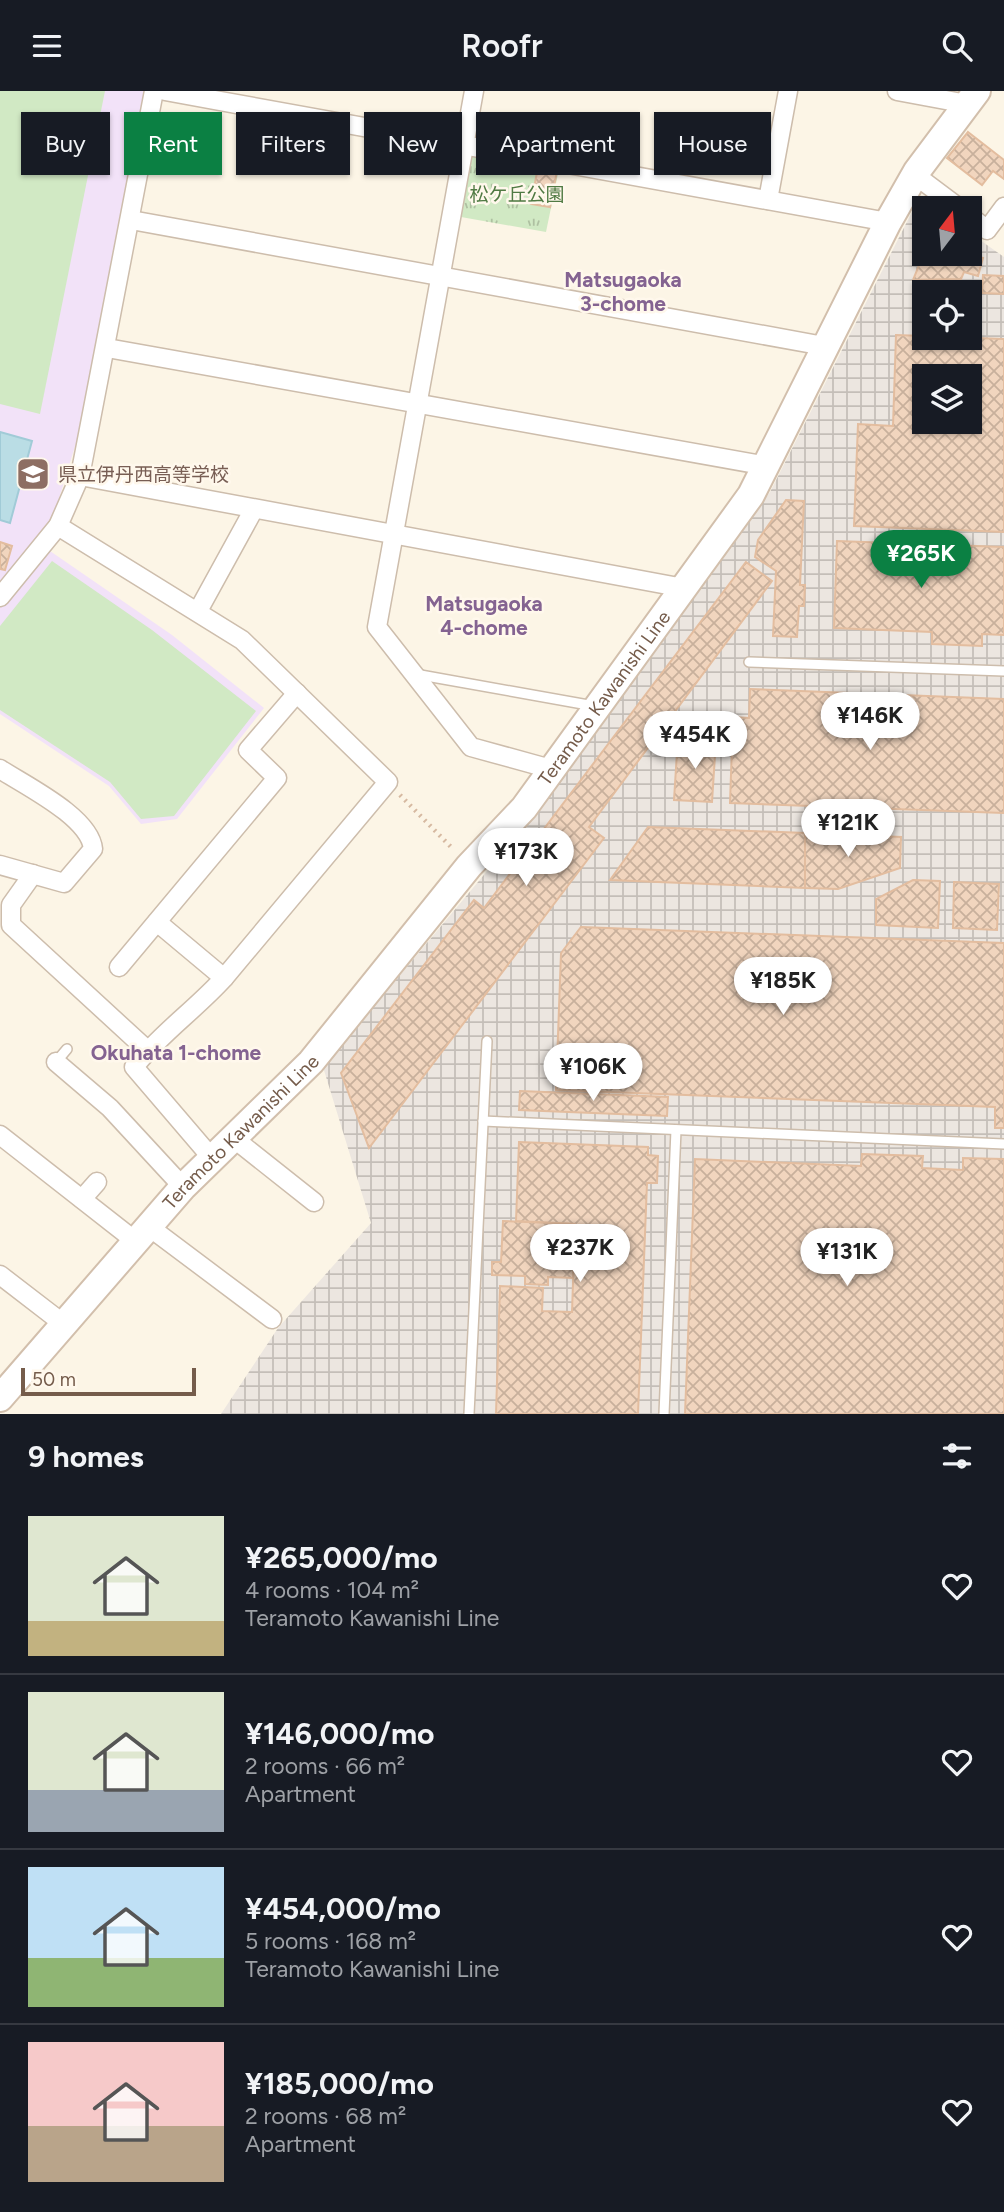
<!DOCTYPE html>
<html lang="en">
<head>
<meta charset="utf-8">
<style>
  body { margin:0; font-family:Figtree,"Noto Sans JP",sans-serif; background:#20242c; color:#f1f3f6; height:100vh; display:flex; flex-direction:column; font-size:26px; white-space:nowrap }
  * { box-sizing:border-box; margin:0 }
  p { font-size:23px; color:#9ea1a6 }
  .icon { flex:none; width:38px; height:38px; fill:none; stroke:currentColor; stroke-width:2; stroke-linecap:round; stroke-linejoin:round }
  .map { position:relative; height:1323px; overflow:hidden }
  .side { display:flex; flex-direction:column; background:#171b24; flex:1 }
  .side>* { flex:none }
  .banner { position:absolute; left:21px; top:21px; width:962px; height:63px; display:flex; gap:14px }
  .needle { width:46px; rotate:16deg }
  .controls { position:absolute; left:912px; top:105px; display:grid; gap:14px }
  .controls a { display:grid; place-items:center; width:70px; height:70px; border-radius:0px; background:#171b24; box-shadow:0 2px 5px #0004; font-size:35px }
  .scale { position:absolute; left:21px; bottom:18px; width:175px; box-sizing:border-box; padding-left:7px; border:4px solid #755c4b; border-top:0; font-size:19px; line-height:24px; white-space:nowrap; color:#755c4b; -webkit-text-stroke:5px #fff8ec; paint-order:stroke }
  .price { position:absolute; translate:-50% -60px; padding:0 16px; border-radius:24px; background:#fff; color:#222; font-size:23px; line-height:46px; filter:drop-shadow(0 2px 4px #0008) }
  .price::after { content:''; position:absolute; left:50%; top:42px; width:21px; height:16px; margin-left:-10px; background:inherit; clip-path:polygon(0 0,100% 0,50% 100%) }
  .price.selected { background:#0b8043; color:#fff }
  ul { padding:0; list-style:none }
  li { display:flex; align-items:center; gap:21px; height:175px; padding:0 28px }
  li+li { border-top:2px solid #363941 }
  li span { display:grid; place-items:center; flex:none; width:196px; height:140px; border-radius:0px; color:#555 }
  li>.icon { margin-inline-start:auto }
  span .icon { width:84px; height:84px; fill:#fffc; stroke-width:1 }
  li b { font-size:30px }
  h2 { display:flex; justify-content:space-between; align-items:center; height:84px; padding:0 28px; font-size:30px }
  .pill { padding:0 24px; border-radius:0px; background:#171b24; box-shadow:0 2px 5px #0004; font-size:24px; line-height:63px }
  .pill.selected { background:#0b8043; color:#fff }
  header { display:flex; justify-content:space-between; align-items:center; height:91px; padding:0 28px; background:#171b24; font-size:32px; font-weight:600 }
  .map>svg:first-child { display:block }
  .industrial { fill:url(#industrial-grid); fill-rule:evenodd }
  .education { fill:#f2e2f8 }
  .park { fill:url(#park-tufts) }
  .garden { fill:#d1e9c4 }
  .water { fill:#badde5; stroke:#a1cbd7; stroke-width:2 }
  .building { fill:url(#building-cross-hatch); stroke:#e3bd9f; stroke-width:2; fill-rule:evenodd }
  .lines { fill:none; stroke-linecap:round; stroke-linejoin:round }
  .service-casing { stroke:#cdbdac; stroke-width:12 }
  .minor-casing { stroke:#cdbdac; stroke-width:21 }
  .secondary-casing { stroke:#d2bfac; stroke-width:30 }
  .path { stroke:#d6b9a1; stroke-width:4.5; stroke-dasharray:2 5; stroke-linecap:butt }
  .service { stroke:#fff; stroke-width:9 }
  .minor { stroke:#fff; stroke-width:18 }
  .secondary { stroke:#fff; stroke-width:26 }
  .labels { text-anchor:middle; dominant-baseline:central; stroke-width:5; stroke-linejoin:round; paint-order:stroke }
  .park-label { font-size:19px; fill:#507a43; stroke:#fff8ec }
  .education-label { font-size:19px; fill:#785e54; stroke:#fff8ec; text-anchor:start }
  .street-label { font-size:19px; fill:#755c4b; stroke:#fff8ec }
  .neighbourhood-label { font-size:21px; font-weight:bold; fill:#846391; stroke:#fff8ec }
</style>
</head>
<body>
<header><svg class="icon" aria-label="menu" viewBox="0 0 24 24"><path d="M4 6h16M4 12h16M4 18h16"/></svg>Roofr<svg class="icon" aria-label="search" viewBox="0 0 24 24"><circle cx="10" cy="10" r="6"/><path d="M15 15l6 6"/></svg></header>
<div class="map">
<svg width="1004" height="1323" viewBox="0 0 1004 1323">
  <defs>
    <pattern id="industrial-grid" width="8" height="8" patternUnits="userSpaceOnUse" patternTransform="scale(1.75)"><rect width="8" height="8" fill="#ece6e0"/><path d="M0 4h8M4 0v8" fill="none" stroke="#c4beb8"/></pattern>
    <pattern id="park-tufts" width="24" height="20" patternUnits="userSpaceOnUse" patternTransform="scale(1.75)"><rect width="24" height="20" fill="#d1e9c4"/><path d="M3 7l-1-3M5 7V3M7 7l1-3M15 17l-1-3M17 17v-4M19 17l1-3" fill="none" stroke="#aec0a1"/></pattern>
    <pattern id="building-cross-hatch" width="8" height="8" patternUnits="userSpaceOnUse" patternTransform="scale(1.75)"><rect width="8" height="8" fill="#f1d5be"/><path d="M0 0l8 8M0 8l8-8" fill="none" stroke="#c8b09c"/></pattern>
  </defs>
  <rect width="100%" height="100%" fill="#fcf5e6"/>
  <path class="industrial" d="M919,107L934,117H924V163H970V142L1004,166V1323H221L278,1237L371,1132L323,976L530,729L770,401ZM924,201H970V247H924ZM924,285H970V331H924Z"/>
  <polygon class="education" points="0,0 144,0 80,339 53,427 34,449 172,544 264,617 177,728 141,733 109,695 0,623"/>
  <polygon class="park" points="472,62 559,78 546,141 461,126"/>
  <g class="garden">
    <polygon points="0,0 105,0 40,323 0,313"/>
    <polygon points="52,470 152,539 256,620 174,725 141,728 110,691 0,619 0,535"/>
  </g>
  <polygon class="water" points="0,341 32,350 10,432 0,429"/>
  <g class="building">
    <polygon points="968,41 1004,69 1004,88 993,80 982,94 947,67"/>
    <polygon points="538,76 557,80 550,116 531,113"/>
    <polygon points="924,162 968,163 983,167 978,185 964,181 961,188 913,189"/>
    <polygon points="983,184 1004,185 1004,203 982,202"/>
    <path d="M896,244L1004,248V441L854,435L858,333L893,335ZM924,285H970V331H924Z"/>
    <polygon points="786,409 804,410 800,494 805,494 804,515 799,515 797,546 773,545 776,480 755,466 758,449"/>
    <polygon points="837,450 1004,456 1004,544 982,543 982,555 932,553 932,541 834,537"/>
    <polygon points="0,451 12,455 5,479 0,478"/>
    <polygon points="746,471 772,490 589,736 604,747 369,1057 341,982 474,809 484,817"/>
    <polygon points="750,598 1004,608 1004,722 730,712 733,626 749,627"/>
    <polygon points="688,648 716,649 712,711 674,709 677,661"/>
    <polygon points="648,736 805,742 805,797 610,789"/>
    <polygon points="805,742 901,746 900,777 838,798 805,797"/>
    <polygon points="913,789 940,790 938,837 876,834 876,808"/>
    <polygon points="954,791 999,793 997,839 953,837"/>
    <polygon points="581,836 1004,852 1004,1037 995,1037 995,1016 556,999 561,862"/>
    <polygon points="520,1000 668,1006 667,1025 519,1019"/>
    <polygon points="519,1051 648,1056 648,1064 658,1065 657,1092 647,1092 638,1323 496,1323 500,1195 543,1197 542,1220 572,1221 575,1133 516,1130"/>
    <polygon points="862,1063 923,1065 922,1077 963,1079 963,1067 1004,1068 1004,1323 685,1323 695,1068 861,1075"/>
    <polygon points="503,1130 575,1133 573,1187 548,1186 548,1194 525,1193 525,1185 492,1184 492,1171 501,1171"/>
  </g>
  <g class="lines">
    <defs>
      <g id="service">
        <polyline points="749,571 1004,580"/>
        <polyline points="415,583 594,615"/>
        <polyline points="56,971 67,958"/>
        <polyline points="483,1030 1004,1053"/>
        <polyline points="469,1323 487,950"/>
        <polyline points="664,1323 676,1039"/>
      </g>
      <g id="minor">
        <polyline points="165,0 888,131"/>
        <polyline points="474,0 377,536 471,656 551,678"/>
        <polyline points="897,0 967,13"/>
        <polyline points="915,84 959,117"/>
        <polyline points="768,109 788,0"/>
        <polyline points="970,125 987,139 1004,116"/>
        <polyline points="131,129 824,255"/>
        <polyline points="107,257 767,375"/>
        <polyline points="80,385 684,497"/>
        <path d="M58,435L242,549L388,691L224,887C196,918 160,943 134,976L211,1066"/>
        <polyline points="0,506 58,435 80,385 154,0"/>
        <polyline points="198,520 254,418"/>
        <path d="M0,678C26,695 90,726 93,758L64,792L0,774"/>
        <polyline points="33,783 11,814 11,834 147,959"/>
        <polyline points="157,831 224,887"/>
        <polyline points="119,876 277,687 248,659 297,602"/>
        <polyline points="56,971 110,1017 183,1096"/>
        <polyline points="0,1044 134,1149"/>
        <polyline points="232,1046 314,1111"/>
        <polyline points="82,1108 97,1091"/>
        <polyline points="148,1135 272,1228"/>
        <polyline points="0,1184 65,1234"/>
      </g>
      <g id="secondary">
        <path id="s1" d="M0,1307L183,1096L311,971L469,775L524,717L751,404L888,131L917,80L977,0"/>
      </g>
    </defs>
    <use href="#service" class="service-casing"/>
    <use href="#minor" class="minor-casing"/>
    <use href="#secondary" class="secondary-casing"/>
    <polyline class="path" points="400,704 453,758"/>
    <use href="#service" class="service"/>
    <use href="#minor" class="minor"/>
    <use href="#secondary" class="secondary"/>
  </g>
  <defs>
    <symbol id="school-square" viewBox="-11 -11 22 22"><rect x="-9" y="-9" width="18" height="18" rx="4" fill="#8d6e63" stroke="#fff8ec"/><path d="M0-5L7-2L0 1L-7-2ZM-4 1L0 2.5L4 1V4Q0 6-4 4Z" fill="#fff"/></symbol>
  </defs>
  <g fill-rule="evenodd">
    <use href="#school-square" x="14" y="364" width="38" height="38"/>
  </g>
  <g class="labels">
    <g class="park-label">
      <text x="517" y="103">松ケ丘公園</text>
    </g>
    <g class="education-label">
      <text x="58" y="383">県立伊丹西高等学校</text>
    </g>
    <g class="street-label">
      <text stroke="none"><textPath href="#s1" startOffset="926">Teramoto Kawanishi Line</textPath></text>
      <text stroke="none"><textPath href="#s1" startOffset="359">Teramoto Kawanishi Line</textPath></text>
    </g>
    <g class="neighbourhood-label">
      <text x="623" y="188">Matsugaoka<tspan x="623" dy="24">3-chome</tspan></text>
      <text x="484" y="512">Matsugaoka<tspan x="484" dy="24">4-chome</tspan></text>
      <text x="176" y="961">Okuhata 1-chome</text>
    </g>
  </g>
</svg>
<div class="controls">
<a><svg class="needle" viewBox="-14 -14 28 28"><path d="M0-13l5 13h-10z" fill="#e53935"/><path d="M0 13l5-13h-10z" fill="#9ea1a6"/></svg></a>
<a><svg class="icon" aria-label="locate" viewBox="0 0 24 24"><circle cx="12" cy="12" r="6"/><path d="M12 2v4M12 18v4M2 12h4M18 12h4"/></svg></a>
<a><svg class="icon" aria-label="layers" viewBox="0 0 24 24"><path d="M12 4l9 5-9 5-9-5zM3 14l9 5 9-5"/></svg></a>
</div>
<div class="scale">50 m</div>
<b class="price selected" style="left:921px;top:499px">¥265K</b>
<b class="price" style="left:870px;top:661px">¥146K</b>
<b class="price" style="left:695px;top:680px">¥454K</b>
<b class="price" style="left:848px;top:768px">¥121K</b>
<b class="price" style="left:526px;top:797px">¥173K</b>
<b class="price" style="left:783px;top:926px">¥185K</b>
<b class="price" style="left:593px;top:1012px">¥106K</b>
<b class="price" style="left:580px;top:1193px">¥237K</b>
<b class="price" style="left:847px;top:1197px">¥131K</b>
<div class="banner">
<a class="pill">Buy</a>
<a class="pill selected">Rent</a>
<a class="pill">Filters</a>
<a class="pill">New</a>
<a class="pill">Apartment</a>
<a class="pill">House</a>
</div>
</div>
<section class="side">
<h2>9 homes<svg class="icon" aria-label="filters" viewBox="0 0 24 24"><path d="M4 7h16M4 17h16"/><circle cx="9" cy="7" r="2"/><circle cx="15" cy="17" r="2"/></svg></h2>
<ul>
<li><span style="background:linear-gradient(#dfe7d0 75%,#c2b280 0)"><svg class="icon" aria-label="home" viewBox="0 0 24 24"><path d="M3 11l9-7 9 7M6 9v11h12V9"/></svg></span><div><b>¥265,000/mo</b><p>4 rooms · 104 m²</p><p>Teramoto Kawanishi Line</p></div><svg class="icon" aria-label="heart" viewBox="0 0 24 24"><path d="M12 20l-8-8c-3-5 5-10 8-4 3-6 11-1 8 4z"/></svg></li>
<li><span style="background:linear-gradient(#dfe7d0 70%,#9aa5b1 0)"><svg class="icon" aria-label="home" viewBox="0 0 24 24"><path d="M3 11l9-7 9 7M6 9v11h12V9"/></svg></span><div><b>¥146,000/mo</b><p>2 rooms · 66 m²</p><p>Apartment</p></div><svg class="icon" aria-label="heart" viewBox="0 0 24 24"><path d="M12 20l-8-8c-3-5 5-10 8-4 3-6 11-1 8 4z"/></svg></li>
<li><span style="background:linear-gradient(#bfe0f5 65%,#8fb573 0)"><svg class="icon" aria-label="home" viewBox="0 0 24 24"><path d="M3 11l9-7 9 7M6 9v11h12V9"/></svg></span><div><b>¥454,000/mo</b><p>5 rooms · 168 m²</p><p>Teramoto Kawanishi Line</p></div><svg class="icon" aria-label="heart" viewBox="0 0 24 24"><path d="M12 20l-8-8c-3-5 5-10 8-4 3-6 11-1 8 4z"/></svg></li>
<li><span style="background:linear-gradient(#f6c9c9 60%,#b9a48a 0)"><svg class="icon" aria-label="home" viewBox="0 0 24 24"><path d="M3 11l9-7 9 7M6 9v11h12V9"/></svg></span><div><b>¥185,000/mo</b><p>2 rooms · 68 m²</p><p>Apartment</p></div><svg class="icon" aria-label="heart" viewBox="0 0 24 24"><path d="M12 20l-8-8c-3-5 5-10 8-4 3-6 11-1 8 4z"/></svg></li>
</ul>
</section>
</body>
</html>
